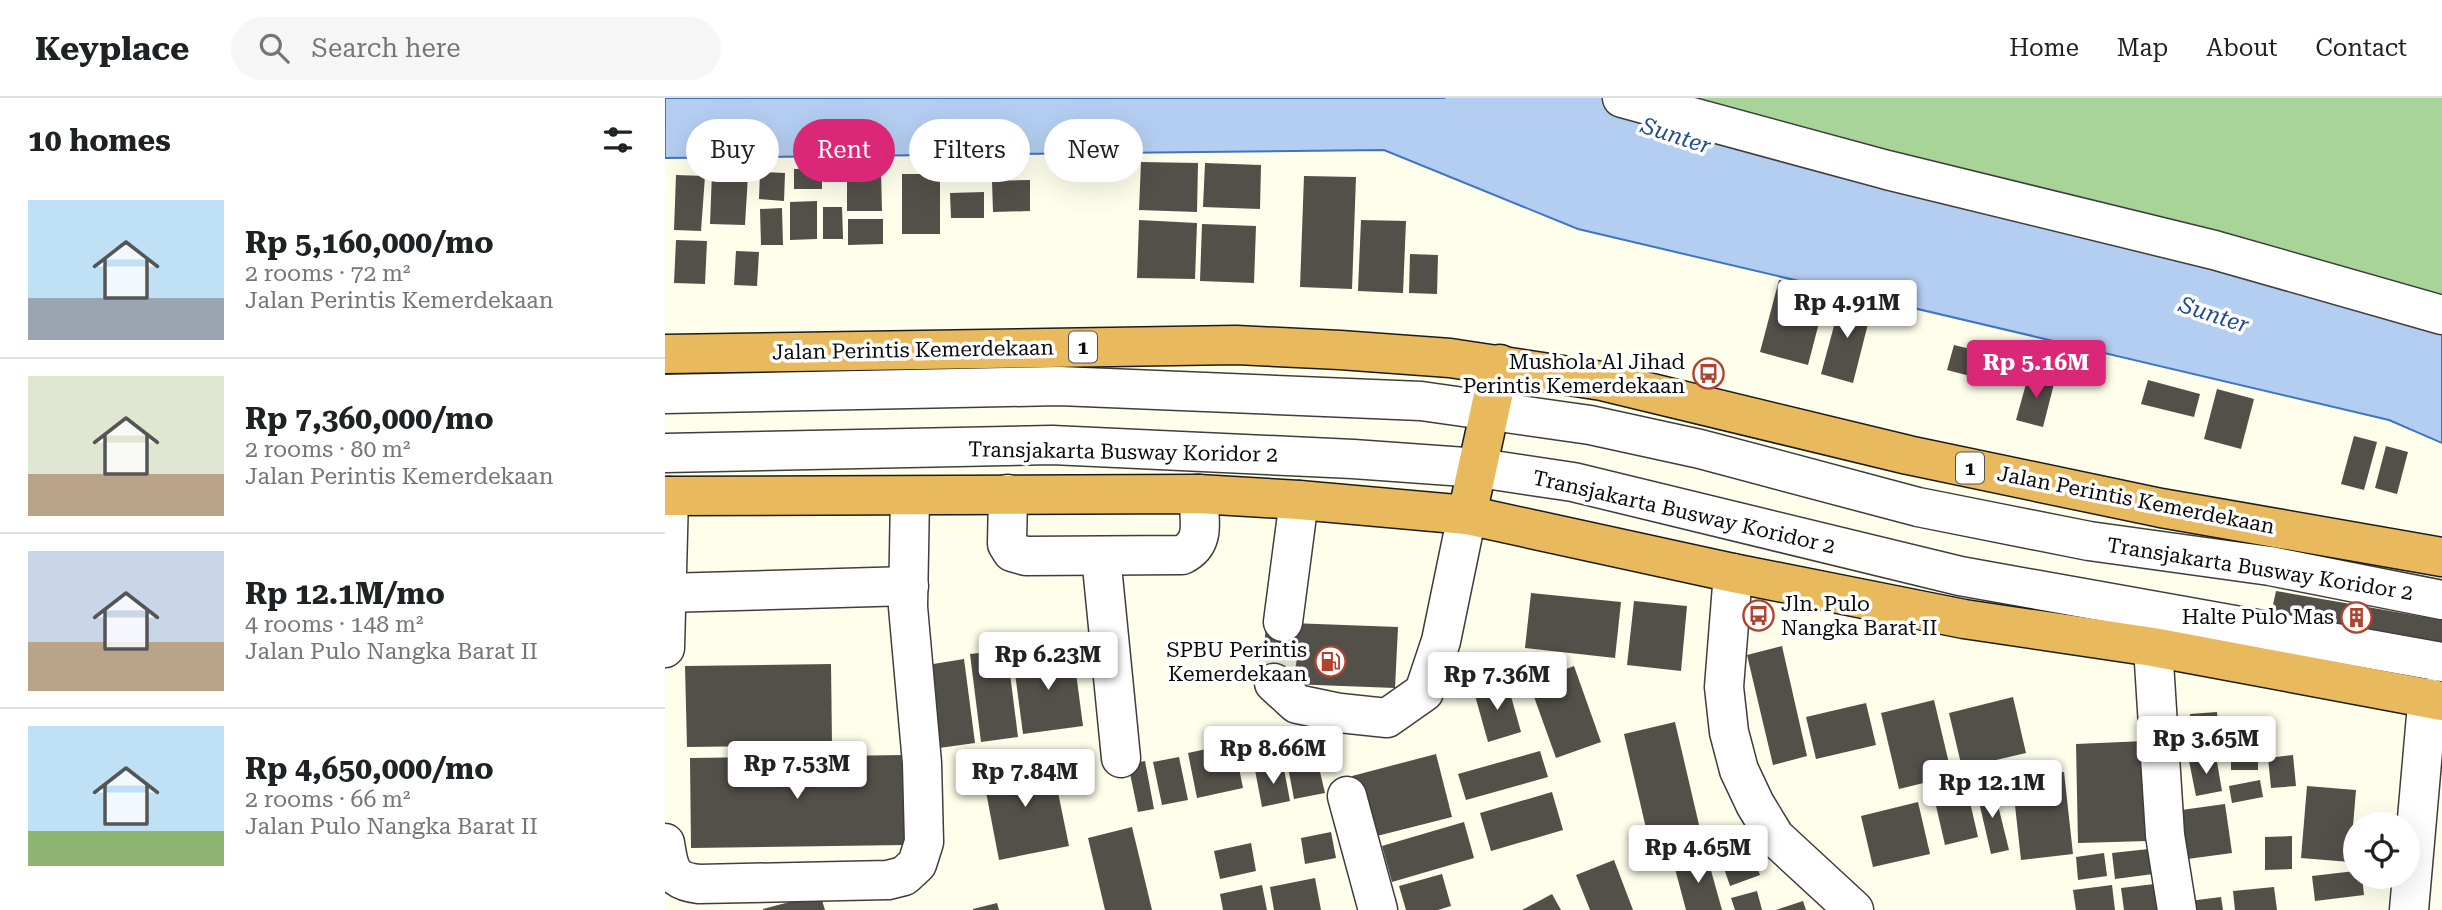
<!DOCTYPE html>
<html lang="en">
<head>
<meta charset="utf-8">
<style>
  body { margin:0; font-family:"Roboto Serif",serif; background:#f6f6f6; color:#202124; height:100vh; display:flex; flex-direction:column; font-size:26px; white-space:nowrap }
  * { box-sizing:border-box; margin:0 }
  p { font-size:23px; color:#757577 }
  .icon { flex:none; width:38px; height:38px; fill:none; stroke:currentColor; stroke-width:2; stroke-linecap:round; stroke-linejoin:round }
  .map { position:relative; flex:1; overflow:hidden }
  .sheet { display:flex; flex-direction:column; background:#fff; width:665px }
  .sheet>* { flex:none }
  .hud { position:absolute; left:21px; top:21px; width:665px; height:63px; display:flex; gap:14px }
  .buttons { position:absolute; left:1678px; top:714px; display:grid; gap:14px }
  .buttons a { display:grid; place-items:center; width:77px; height:77px; border-radius:50%; background:#fff; box-shadow:0 7px 28px #0002; font-size:35px }
  .price { position:absolute; translate:-50% -60px; padding:0 16px; border-radius:7px; background:#fff; color:#222; font-size:23px; line-height:46px; filter:drop-shadow(0 2px 4px #0008) }
  .price::after { content:''; position:absolute; left:50%; top:42px; width:21px; height:16px; margin-left:-10px; background:inherit; clip-path:polygon(0 0,100% 0,50% 100%) }
  .price.selected { background:#db2777; color:#fff }
  ul { padding:0; list-style:none }
  li { display:flex; align-items:center; gap:21px; height:175px; padding:0 28px }
  li+li { border-top:2px solid #e0e0e0 }
  li span { display:grid; place-items:center; flex:none; width:196px; height:140px; border-radius:0px; color:#555 }
  li>.icon { margin-inline-start:auto }
  span .icon { width:84px; height:84px; fill:#fffc; stroke-width:1 }
  li b { font-size:30px }
  h2 { display:flex; justify-content:space-between; align-items:center; height:84px; padding:0 28px; font-size:30px }
  .pill { padding:0 24px; border-radius:32px; background:#fff; box-shadow:0 7px 28px #0002; font-size:24px; line-height:63px }
  .pill.selected { background:#db2777; color:#fff }
  header { display:flex; align-items:center; gap:42px; box-sizing:border-box; height:98px; padding:0 35px; background:#fff; border-bottom:2px solid #e0e0e0 }
  header strong { font-size:33px }
  nav { display:flex; gap:38px; margin-inline-start:auto; font-size:24px }
  .search { width:490px; height:63px; background:#f6f6f6; display:flex; align-items:center; gap:18px; box-sizing:border-box; padding:0 24px; border-radius:38px; color:#757577; font-size:26px }
  main { display:flex; flex:1; min-height:0 }
  .map>svg:first-child { display:block }
  .forest { fill:#a8d498 }
  .water { fill:#b4cef1; stroke:#4075c2; stroke-width:2 }
  .lines { fill:none; stroke-linecap:round; stroke-linejoin:round }
  .river { stroke:#b4cef1; stroke-width:61 }
  .building { fill:#534f49 }
  .minor-tunnel { stroke:#dadac9; stroke-width:38; stroke-dasharray:38 19; stroke-linecap:butt }
  .minor-casing { stroke:#3e3e3e; stroke-width:41 }
  .highway-casing { stroke:#1c1c1c; stroke-width:41 }
  .minor { stroke:#fff; stroke-width:38 }
  .highway { stroke:#e9b95e; stroke-width:38 }
  .labels { text-anchor:middle; dominant-baseline:central; stroke-width:7; stroke-linejoin:round; paint-order:stroke }
  .shield { fill:#fff; stroke:#545454; stroke-width:2 }
  .shield-label { font-size:19px; font-weight:bold; fill:#0b0b0b }
  .street-label { font-size:21px; fill:#0b0b0b; stroke:#fff }
  .poi-label { font-size:21px; fill:#0b0b0b; stroke:#fff; text-anchor:end }
  .water-label { font-size:23px; font-style:italic; fill:#1f4993; stroke:#fff }
</style>
</head>
<body>
<header>
<strong>Keyplace</strong>
<div class="search"><svg class="icon" aria-label="search" viewBox="0 0 24 24"><circle cx="10" cy="10" r="6"/><path d="M15 15l6 6"/></svg>Search here</div>
<nav><a>Home</a><a>Map</a><a>About</a><a>Contact</a></nav>
</header>
<main>
<section class="sheet">
<h2>10 homes<svg class="icon" aria-label="filters" viewBox="0 0 24 24"><path d="M4 7h16M4 17h16"/><circle cx="9" cy="7" r="2"/><circle cx="15" cy="17" r="2"/></svg></h2>
<ul>
<li><span style="background:linear-gradient(#bfe0f5 70%,#9aa5b1 0)"><svg class="icon" aria-label="home" viewBox="0 0 24 24"><path d="M3 11l9-7 9 7M6 9v11h12V9"/></svg></span><div><b>Rp 5,160,000/mo</b><p>2 rooms · 72 m²</p><p>Jalan Perintis Kemerdekaan</p></div></li>
<li><span style="background:linear-gradient(#dfe7d0 70%,#b9a48a 0)"><svg class="icon" aria-label="home" viewBox="0 0 24 24"><path d="M3 11l9-7 9 7M6 9v11h12V9"/></svg></span><div><b>Rp 7,360,000/mo</b><p>2 rooms · 80 m²</p><p>Jalan Perintis Kemerdekaan</p></div></li>
<li><span style="background:linear-gradient(#c9d6e8 65%,#b9a48a 0)"><svg class="icon" aria-label="home" viewBox="0 0 24 24"><path d="M3 11l9-7 9 7M6 9v11h12V9"/></svg></span><div><b>Rp 12.1M/mo</b><p>4 rooms · 148 m²</p><p>Jalan Pulo Nangka Barat II</p></div></li>
<li><span style="background:linear-gradient(#bfe0f5 75%,#8fb573 0)"><svg class="icon" aria-label="home" viewBox="0 0 24 24"><path d="M3 11l9-7 9 7M6 9v11h12V9"/></svg></span><div><b>Rp 4,650,000/mo</b><p>2 rooms · 66 m²</p><p>Jalan Pulo Nangka Barat II</p></div></li>
</ul>
</section>
<div class="map">
<svg width="1777" height="812" viewBox="0 0 1777 812">
  <rect width="100%" height="100%" fill="#fefeeb"/>
  <polygon class="forest" points="957,0 1777,0 1777,219"/>
  <polygon class="water" points="0,0 893,0 1777,226 1777,345 1724,322 913,131 719,52 0,60"/>
  <g class="lines">
    <polyline class="river" points="811,2 900,1 998,33"/>
  </g>
  <g class="building">
    <polygon points="476,64 533,65 532,114 474,112"/>
    <polygon points="540,65 596,67 595,111 538,109"/>
    <polygon points="157,70 157,91 129,91 129,71"/>
    <polygon points="216,72 217,113 182,113 182,73"/>
    <polygon points="95,74 120,75 119,103 94,101"/>
    <polygon points="47,75 83,77 80,127 45,126"/>
    <rect x="237" y="76" width="38" height="60"/>
    <polygon points="11,77 40,78 36,133 9,132"/>
    <polygon points="639,78 691,79 687,191 635,189"/>
    <polygon points="365,82 365,113 328,114 327,83"/>
    <polygon points="319,94 319,120 286,120 285,95"/>
    <polygon points="152,103 152,141 125,142 125,104"/>
    <polygon points="158,109 177,109 178,141 158,141"/>
    <polygon points="117,110 118,147 96,147 95,111"/>
    <polygon points="183,121 218,121 218,146 183,147"/>
    <polygon points="474,122 532,125 530,181 472,180"/>
    <polygon points="696,122 741,123 738,195 693,193"/>
    <polygon points="537,126 591,128 589,185 535,183"/>
    <polygon points="11,142 42,143 40,186 9,185"/>
    <polygon points="71,153 94,154 92,188 69,187"/>
    <polygon points="745,156 773,157 772,196 744,195"/>
    <polygon points="1114,182 1162,194 1143,267 1095,254"/>
    <polygon points="1177,198 1208,206 1188,285 1156,276"/>
    <polygon points="1289,247 1350,262 1343,288 1282,272"/>
    <polygon points="1364,275 1390,282 1378,329 1351,322"/>
    <polygon points="1483,282 1535,296 1529,319 1476,306"/>
    <polygon points="1552,291 1589,301 1576,351 1539,341"/>
    <polygon points="1689,338 1712,344 1699,392 1676,386"/>
    <polygon points="1721,348 1743,354 1732,396 1710,390"/>
    <polygon points="1611,493 1777,522 1777,546 1606,516"/>
    <polygon points="866,495 956,504 950,560 860,550"/>
    <polygon points="969,503 1022,508 1016,573 962,567"/>
    <polygon points="601,524 733,529 730,590 597,585"/>
    <polygon points="1117,548 1142,658 1108,667 1082,557"/>
    <polygon points="342,552 353,639 316,644 305,556"/>
    <polygon points="408,552 418,628 358,636 348,560"/>
    <polygon points="299,561 310,645 267,651 256,568"/>
    <polygon points="166,566 167,647 22,649 20,568"/>
    <polygon points="909,568 936,644 891,660 864,585"/>
    <polygon points="842,584 856,634 823,644 809,594"/>
    <polygon points="1348,599 1361,655 1297,670 1284,615"/>
    <polygon points="1269,602 1287,678 1234,691 1216,615"/>
    <polygon points="1201,605 1211,647 1151,661 1141,619"/>
    <polygon points="1552,614 1555,648 1526,650 1525,616"/>
    <polygon points="1010,624 1035,731 984,743 959,636"/>
    <rect x="1566" y="637" width="27" height="35"/>
    <polygon points="1480,643 1483,743 1413,745 1411,646"/>
    <polygon points="569,645 578,690 532,700 523,655"/>
    <polygon points="875,653 883,679 801,702 793,676"/>
    <polygon points="771,656 787,719 704,740 687,678"/>
    <polygon points="239,657 240,747 26,750 25,660"/>
    <polygon points="651,657 660,695 629,701 622,664"/>
    <polygon points="1628,657 1631,688 1606,690 1603,660"/>
    <polygon points="1551,658 1557,693 1531,698 1524,663"/>
    <polygon points="514,659 523,702 497,707 488,664"/>
    <polygon points="386,660 404,748 334,762 317,673"/>
    <polygon points="480,663 489,711 473,714 463,666"/>
    <polygon points="618,666 625,703 597,709 590,672"/>
    <polygon points="1399,674 1408,756 1356,762 1347,680"/>
    <polygon points="1595,682 1598,699 1567,705 1564,688"/>
    <polygon points="1328,687 1344,752 1326,756 1311,691"/>
    <polygon points="1642,688 1691,692 1685,764 1636,760"/>
    <polygon points="1302,691 1313,739 1280,747 1269,699"/>
    <polygon points="887,694 898,732 826,753 815,715"/>
    <polygon points="1253,704 1265,756 1208,769 1196,718"/>
    <polygon points="1560,706 1567,755 1515,762 1509,713"/>
    <polygon points="799,724 809,760 727,784 717,748"/>
    <polygon points="467,729 487,812 440,812 423,740"/>
    <polygon points="666,734 671,760 640,766 636,740"/>
    <polygon points="1080,737 1095,777 1065,788 1051,747"/>
    <polygon points="1627,738 1627,771 1600,772 1600,739"/>
    <polygon points="586,745 591,773 555,781 549,753"/>
    <polygon points="1493,750 1496,775 1450,781 1447,755"/>
    <polygon points="1439,755 1442,778 1413,782 1411,759"/>
    <polygon points="1042,758 1057,812 1021,812 1009,767"/>
    <polygon points="949,762 968,812 925,812 911,777"/>
    <polygon points="1690,773 1690,779 1697,779 1699,797 1650,803 1647,778"/>
    <polygon points="777,776 786,808 773,812 741,812 734,788"/>
    <polygon points="650,780 656,812 609,812 605,789"/>
    <polygon points="1498,785 1501,812 1459,812 1456,790"/>
    <polygon points="597,787 602,812 558,812 555,796"/>
    <polygon points="1447,787 1450,812 1411,812 1408,792"/>
    <polygon points="1609,789 1612,812 1570,812 1568,793"/>
    <polygon points="1092,793 1097,812 1070,812 1066,800"/>
    <polygon points="155,796 160,812 98,812 98,811"/>
    <polygon points="887,796 896,812 857,812"/>
    <polygon points="1556,799 1558,812 1517,812 1516,804"/>
    <polygon points="1138,803 1141,812 1111,812"/>
    <polygon points="332,805 334,812 308,812 308,811"/>
  </g>
  <g class="lines">
    <polyline class="minor-tunnel" points="609,585 618,524"/>
    <defs>
      <g id="minor">
        <polyline points="957,0 1222,72 1549,152 1777,217"/>
        <polyline points="0,296 394,288 756,303 925,327 1035,351 1253,409 1424,443 1605,468 1777,502"/>
        <polyline points="0,355 387,347 688,361 814,370 908,384 1295,478 1777,564"/>
        <path d="M343,396L342,446L347,454L361,458L517,457C542,445 534,421 533,396"/>
        <polyline points="436,458 456,660"/>
        <polyline points="1068,475 1059,589 1064,634 1074,672 1090,706 1110,739 1189,812"/>
        <polyline points="0,495 244,488"/>
        <polyline points="618,524 634,402"/>
        <polyline points="1488,549 1500,737 1512,812"/>
        <polyline points="0,550 4,398"/>
        <polyline points="609,585 632,606 675,615 722,620 759,594 776,543 802,417"/>
        <polyline points="682,698 713,812"/>
        <path d="M0,745C4,770 5,783 34,786L223,782L239,778L252,766L259,744L257,665L243,509L245,398"/>
        <polyline points="1744,812 1761,618 1765,600"/>
      </g>
      <g id="highway">
        <polyline points="0,256 571,247 675,252 785,260 937,283 1243,357 1496,410 1777,459"/>
        <polyline points="0,398 533,396 634,402 802,417 1068,475 1299,521 1488,549 1777,603"/>
        <polyline points="802,417 835,266"/>
      </g>
    </defs>
    <use href="#minor" class="minor-casing"/>
    <use href="#highway" class="highway-casing"/>
    <use href="#minor" class="minor"/>
    <use href="#highway" class="highway"/>
  </g>
  <defs>
    <symbol id="bus-ring" viewBox="-11 -11 22 22"><circle r="9.5" fill="#fff" stroke="#b0422e" stroke-width="1.5"/><path d="M-5-6H5V4H4V6H2V4H-2V6H-4V4H-5ZM-3.5-4V0h7V-4ZM-3.5 1.2v1.5H-2V1.2ZM2 1.2v1.5H3.5V1.2Z" fill="#b0422e"/></symbol>
    <symbol id="building-ring" viewBox="-11 -11 22 22"><circle r="9.5" fill="#fff" stroke="#b0422e" stroke-width="1.5"/><path d="M-4-6H4V6H1V3H-1V6H-4ZM-2.5-4.3h1.7v1.8h-1.7ZM.8-4.3h1.7v1.8H.8ZM-2.5-1h1.7V.8h-1.7ZM.8-1h1.7V.8H.8Z" fill="#b0422e"/></symbol>
    <symbol id="fuel-ring" viewBox="-11 -11 22 22"><circle r="9.5" fill="#fff" stroke="#b0422e" stroke-width="1.5"/><path d="M-5.5-6h7V0h2V4h1.3V-2.5L3-4.5l.8-.8L6-3V5H2.5V1h-1V6h-7ZM-4.2-4.7v3.2H.2V-4.7Z" fill="#b0422e"/></symbol>
  </defs>
  <g fill-rule="evenodd">
    <use href="#bus-ring" x="1026" y="258" width="35" height="35"/>
    <use href="#bus-ring" x="1076" y="500" width="35" height="35"/>
    <use href="#building-ring" x="1674" y="502" width="35" height="35"/>
    <use href="#fuel-ring" x="648" y="546" width="35" height="35"/>
  </g>
  <g class="labels">
    <g class="shield">
      <rect x="404" y="233.5" width="28" height="31" rx="5"/>
      <rect x="1291" y="354.5" width="28" height="31" rx="5"/>
    </g>
    <g class="shield-label">
      <text x="418" y="249">1</text>
      <text x="1305" y="370">1</text>
    </g>
    <g class="street-label">
      <text transform="translate(248 252) rotate(-1)">Jalan Perintis Kemerdekaan</text>
      <text transform="translate(458 354) rotate(1)">Transjakarta Busway Koridor 2</text>
      <text transform="translate(1471 402) rotate(11)">Jalan Perintis Kemerdekaan</text>
      <text transform="translate(1019 414) rotate(13)">Transjakarta Busway Koridor 2</text>
      <text transform="translate(1595 471) rotate(9)">Transjakarta Busway Koridor 2</text>
    </g>
    <g class="poi-label">
      <text x="1020" y="264">Mushola Al Jihad<tspan x="1020" dy="24">Perintis Kemerdekaan</tspan></text>
      <text x="1116" y="506" text-anchor="start">Jln. Pulo<tspan x="1116" dy="24">Nangka Barat II</tspan></text>
      <text x="1669" y="519">Halte Pulo Mas</text>
      <text x="642" y="552">SPBU Perintis<tspan x="642" dy="24">Kemerdekaan</tspan></text>
    </g>
    <g class="water-label">
      <text transform="translate(1011 38) rotate(18)">Sunter</text>
      <text transform="translate(1549 217) rotate(18)">Sunter</text>
    </g>
  </g>
</svg>
<div class="buttons">
<a><svg class="icon" aria-label="locate" viewBox="0 0 24 24"><circle cx="12" cy="12" r="6"/><path d="M12 2v4M12 18v4M2 12h4M18 12h4"/></svg></a>
</div>
<b class="price" style="left:1182px;top:242px">Rp 4.91M</b>
<b class="price selected" style="left:1371px;top:302px">Rp 5.16M</b>
<b class="price" style="left:383px;top:594px">Rp 6.23M</b>
<b class="price" style="left:832px;top:614px">Rp 7.36M</b>
<b class="price" style="left:1541px;top:678px">Rp 3.65M</b>
<b class="price" style="left:608px;top:688px">Rp 8.66M</b>
<b class="price" style="left:132px;top:703px">Rp 7.53M</b>
<b class="price" style="left:360px;top:711px">Rp 7.84M</b>
<b class="price" style="left:1327px;top:722px">Rp 12.1M</b>
<b class="price" style="left:1033px;top:787px">Rp 4.65M</b>
<div class="hud">
<a class="pill">Buy</a>
<a class="pill selected">Rent</a>
<a class="pill">Filters</a>
<a class="pill">New</a>
</div>
</div>
</main>
</body>
</html>
